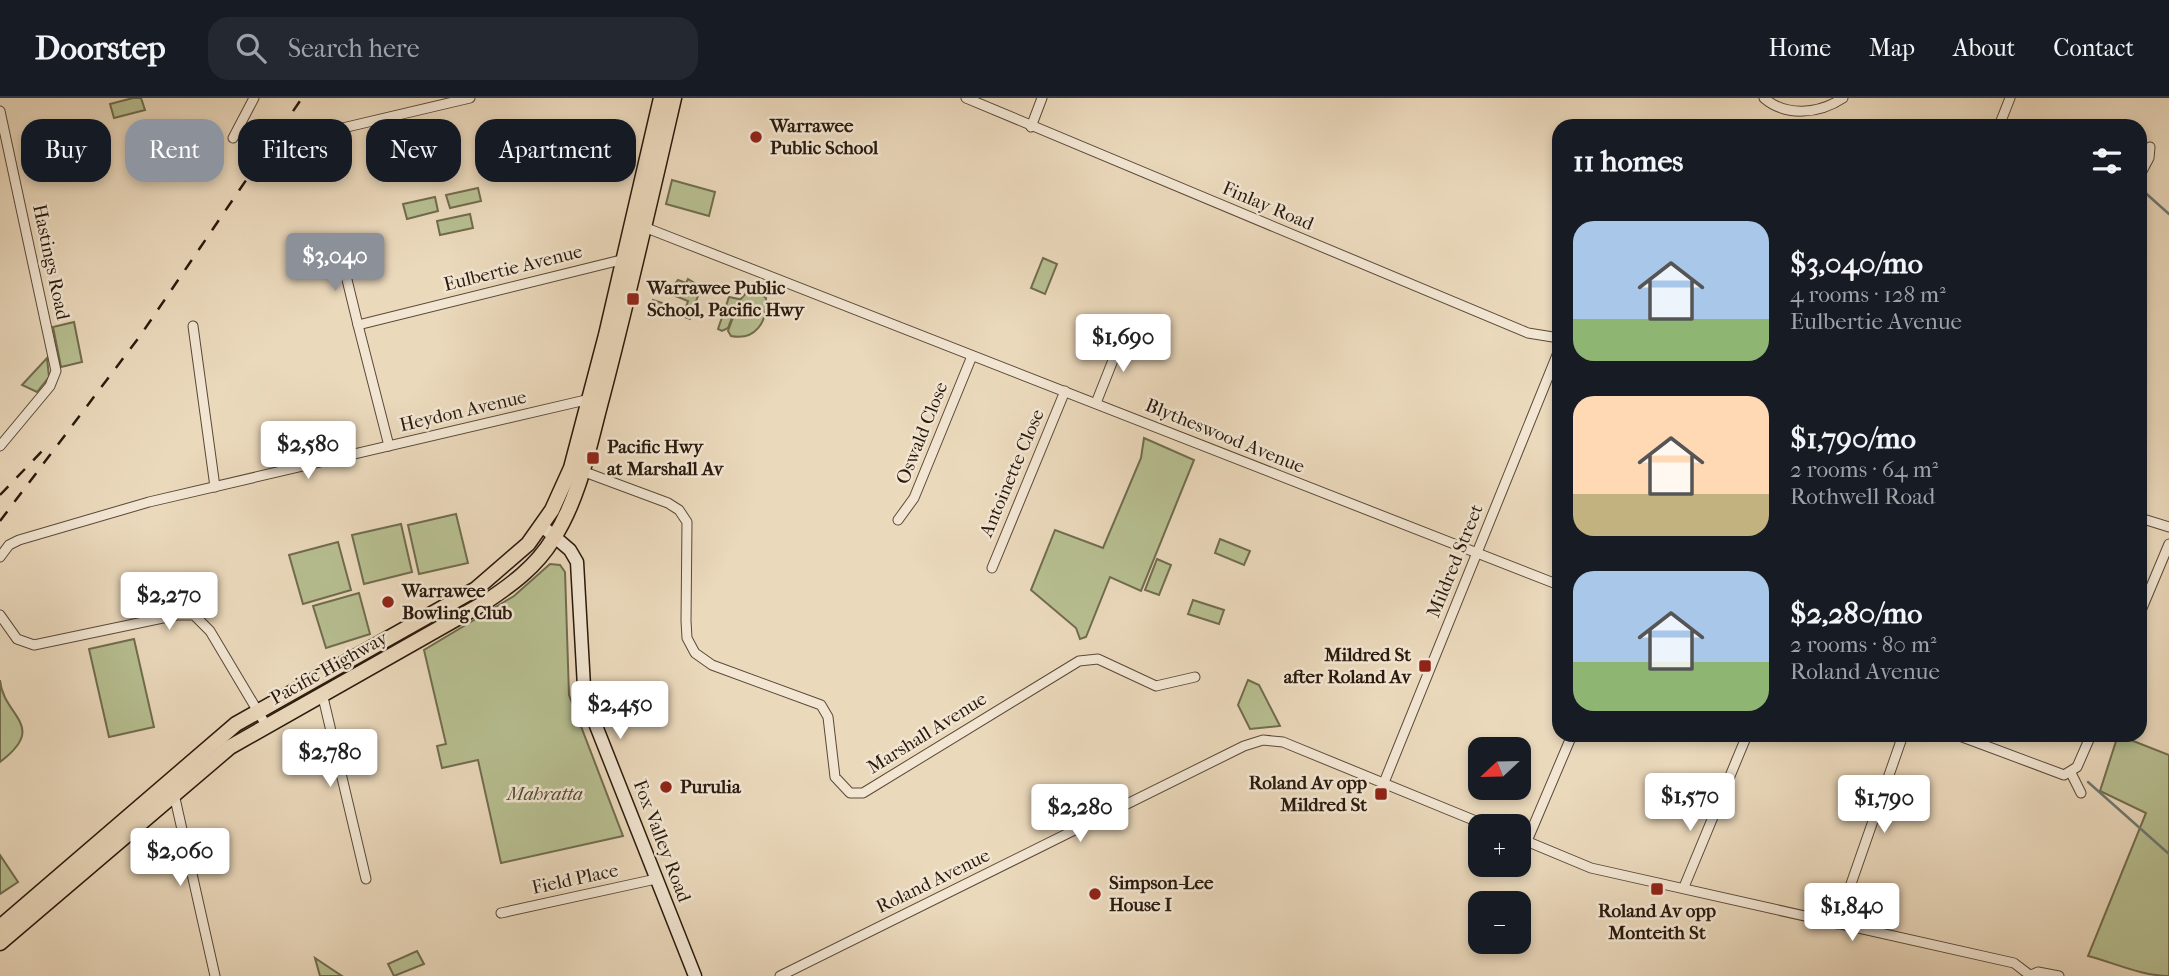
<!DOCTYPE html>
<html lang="en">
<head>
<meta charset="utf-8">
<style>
  body { margin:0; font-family:"IM FELL French Canon",serif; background:#242831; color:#f1f3f6; height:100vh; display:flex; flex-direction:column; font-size:26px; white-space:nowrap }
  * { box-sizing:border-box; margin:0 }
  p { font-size:23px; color:#9ea1a6 }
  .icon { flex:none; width:38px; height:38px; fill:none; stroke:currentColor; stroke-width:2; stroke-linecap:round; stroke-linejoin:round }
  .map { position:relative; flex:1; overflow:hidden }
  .details { position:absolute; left:1552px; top:21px; width:595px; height:623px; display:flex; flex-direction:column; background:#171b24; border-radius:21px; box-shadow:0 4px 10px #0003 }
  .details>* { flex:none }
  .top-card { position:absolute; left:21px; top:21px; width:665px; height:63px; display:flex; gap:14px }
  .needle { width:46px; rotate:248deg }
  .fabs { position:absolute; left:1468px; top:639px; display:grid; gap:14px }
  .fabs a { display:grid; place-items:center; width:63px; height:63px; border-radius:14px; background:#171b24; box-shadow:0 4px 10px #0003; font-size:35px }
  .price { position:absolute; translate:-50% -60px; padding:0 16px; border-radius:7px; background:#fff; color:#222; font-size:23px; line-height:46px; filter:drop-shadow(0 2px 4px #0008) }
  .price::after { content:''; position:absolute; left:50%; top:42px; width:21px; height:16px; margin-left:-10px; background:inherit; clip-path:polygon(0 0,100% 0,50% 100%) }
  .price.selected { background:#8c9099; color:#fff }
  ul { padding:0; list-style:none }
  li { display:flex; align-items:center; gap:21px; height:175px; padding:0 21px }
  li span { display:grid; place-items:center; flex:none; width:196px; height:140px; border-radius:21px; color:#555 }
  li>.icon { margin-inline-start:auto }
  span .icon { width:84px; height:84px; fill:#fffc; stroke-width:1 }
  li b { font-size:30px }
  h2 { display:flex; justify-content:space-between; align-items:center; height:84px; padding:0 21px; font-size:30px }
  .chip { padding:0 24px; border-radius:21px; background:#171b24; box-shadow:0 4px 10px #0003; font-size:24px; line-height:63px }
  .chip.selected { background:#8c9099; color:#fff }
  header { display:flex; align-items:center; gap:42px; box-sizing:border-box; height:98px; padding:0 35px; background:#171b24; border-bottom:2px solid #363941 }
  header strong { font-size:33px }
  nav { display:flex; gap:38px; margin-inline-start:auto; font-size:24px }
  .search { width:490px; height:63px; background:#242831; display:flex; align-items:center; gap:18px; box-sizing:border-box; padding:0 24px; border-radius:21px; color:#9ea1a6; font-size:26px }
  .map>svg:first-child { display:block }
  .green { fill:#b7bf91; stroke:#706c4e; stroke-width:2 }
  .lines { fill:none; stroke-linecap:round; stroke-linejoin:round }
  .stream { stroke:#6d7973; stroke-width:2.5 }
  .minor-casing { stroke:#5a4938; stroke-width:11 }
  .secondary-casing { stroke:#29190c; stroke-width:15 }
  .trunk-casing { stroke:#29190c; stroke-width:17 }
  .minor { stroke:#f2e6d3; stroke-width:9 }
  .secondary { stroke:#f2e6d3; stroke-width:12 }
  .trunk { stroke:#ebd9bc; stroke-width:14 }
  .rail { stroke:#29190c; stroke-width:2.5; stroke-dasharray:12 12; stroke-linecap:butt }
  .poi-dot { fill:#8f2418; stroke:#f2e6d3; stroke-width:2.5 }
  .labels { text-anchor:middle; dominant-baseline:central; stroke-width:5; stroke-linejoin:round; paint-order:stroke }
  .poi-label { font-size:19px; font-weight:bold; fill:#29190c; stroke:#f2e6d3; text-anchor:start }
  .street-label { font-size:19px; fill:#29190c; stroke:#f2e6d3 }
  .park-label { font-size:19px; font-style:italic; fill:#544b34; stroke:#f2e6d3 }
</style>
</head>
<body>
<header>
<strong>Doorstep</strong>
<div class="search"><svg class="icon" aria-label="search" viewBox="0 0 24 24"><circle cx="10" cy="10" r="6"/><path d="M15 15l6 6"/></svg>Search here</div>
<nav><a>Home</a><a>Map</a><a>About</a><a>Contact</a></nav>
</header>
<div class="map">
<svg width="2169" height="878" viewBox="0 0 2169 878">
  <rect width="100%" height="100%" fill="#ebd9bc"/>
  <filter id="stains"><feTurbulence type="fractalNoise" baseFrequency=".00286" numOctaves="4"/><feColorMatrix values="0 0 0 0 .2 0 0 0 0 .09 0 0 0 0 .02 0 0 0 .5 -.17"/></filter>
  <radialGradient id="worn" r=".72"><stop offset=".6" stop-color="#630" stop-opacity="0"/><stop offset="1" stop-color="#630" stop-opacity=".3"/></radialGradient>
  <g class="green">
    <polygon points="133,0 141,0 145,12 114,20 110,6"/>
    <polygon points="672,82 715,94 709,118 666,106"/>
    <polygon points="478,90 481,103 450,110 446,97"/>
    <polygon points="435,99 438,113 407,121 403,106"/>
    <polygon points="470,116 473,130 440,137 437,123"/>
    <polygon points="1043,160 1057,166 1045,196 1031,190"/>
    <polygon points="688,181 701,189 690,221 652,206 653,202 685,212 688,203 668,195 678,182 686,185"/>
    <path d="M756,193L766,200C768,224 755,243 731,238L728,233L739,203L747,194Z"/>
    <polygon points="729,199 739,201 728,230 722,233 718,231"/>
    <polygon points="74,224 82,264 61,269 53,229"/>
    <polygon points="47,260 49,279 37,294 22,287"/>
    <polygon points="1144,340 1194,362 1141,493 1110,479 1086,539 1080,541 1076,530 1031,492 1055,432 1103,450 1141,360"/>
    <polygon points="456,416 468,465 419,476 408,427"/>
    <polygon points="401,426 412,474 364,486 352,437"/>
    <polygon points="1220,441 1250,453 1244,467 1215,455"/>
    <polygon points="338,444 351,492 303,506 289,457"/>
    <polygon points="1157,461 1171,467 1159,497 1145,492"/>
    <polygon points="550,466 560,467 565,474 569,597 623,738 501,765 478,662 442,670 437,648 446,646 424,552 514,498"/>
    <polygon points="359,495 370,536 326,550 313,508"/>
    <polygon points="1193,502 1224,512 1219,526 1188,516"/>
    <polygon points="134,541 154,629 109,639 89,551"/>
    <path d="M0,582C3,619 49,627 0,664Z"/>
    <polygon points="1248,582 1259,587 1280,628 1250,631 1238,607"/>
    <path d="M2118,637L2169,657V878C2142,878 2115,865 2088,858L2146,715L2100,693Z"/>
    <polygon points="0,757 18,784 0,796"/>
    <polygon points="417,853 424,866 394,878 388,866"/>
    <polygon points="315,860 342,878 320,878"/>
  </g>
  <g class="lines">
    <g class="stream">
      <polyline points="2141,91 2169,116"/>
      <polyline points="2088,684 2169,756"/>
    </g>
    <defs>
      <g id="minor">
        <polyline points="966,0 1528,235 1559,240"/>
        <path d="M1764,0C1786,19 1819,16 1843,0"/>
        <polyline points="0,13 56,273 50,288 0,348"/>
        <polyline points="1999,28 2010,0"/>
        <polyline points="1031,29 1042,0"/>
        <polyline points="233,40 254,0"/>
        <polyline points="300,48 330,33 470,0"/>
        <polyline points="2140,77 2149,60 2150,49"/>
        <polyline points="644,129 1559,487"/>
        <polyline points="341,157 358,227"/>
        <polyline points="193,228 215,389"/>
        <polyline points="1096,305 1123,237"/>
        <polyline points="389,348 358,227 625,161"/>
        <polyline points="582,373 668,405 679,412 687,424 686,523 687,540 695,555 712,567 821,607 828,619 835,679 850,695 863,695 1079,563 1098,561 1156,588 1195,579"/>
        <polyline points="2140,420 2169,429"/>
        <polyline points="898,422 914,400 972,258"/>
        <polyline points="0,459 9,447 19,442 149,404 590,301"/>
        <polyline points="992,470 1065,293"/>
        <polyline points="2140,515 2169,446"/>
        <polyline points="0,517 17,541 34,547 177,517 194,517 210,533 266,627"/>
        <polyline points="322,595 366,781"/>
        <polyline points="1957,637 2064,677 2077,669 2091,637"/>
        <polyline points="2071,675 2081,695"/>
        <polyline points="1383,687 1559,252"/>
        <polyline points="174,696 215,878"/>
        <polyline points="1519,740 1591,770 2014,865 2031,878"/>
        <polyline points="1527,743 1572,637"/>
        <polyline points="1684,789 1747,637"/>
        <polyline points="501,815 656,781"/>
        <polyline points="1837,826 1903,637"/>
        <polyline points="2031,877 2038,874 2059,878"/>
        <polyline points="780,878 1244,648 1263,642 1283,644 1488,728"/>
      </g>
      <polyline id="secondary" points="542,428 570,452 577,464 584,589 587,605 695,878"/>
      <g id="trunk">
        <polyline points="0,829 236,626 476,491 528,446 552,412 571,370 606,237 661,0"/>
        <path d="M0,845L230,649L484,505C511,487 536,469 553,441C580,399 589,348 602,300C628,201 651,100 674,0"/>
      </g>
    </defs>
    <use href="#minor" class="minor-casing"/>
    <use href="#secondary" class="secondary-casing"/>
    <use href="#trunk" class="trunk-casing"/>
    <use href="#minor" class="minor"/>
    <use href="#secondary" class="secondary"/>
    <use href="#trunk" class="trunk"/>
    <g class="rail">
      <polyline points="0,397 46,349"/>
      <polyline points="0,423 140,238 302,0"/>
    </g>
  </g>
  <g class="poi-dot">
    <circle cx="756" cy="39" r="7"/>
    <rect x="626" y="194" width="14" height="14" rx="3.5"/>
    <rect x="586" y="353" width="14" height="14" rx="3.5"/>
    <circle cx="388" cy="504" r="7"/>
    <rect x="1418" y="561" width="14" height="14" rx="3.5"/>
    <circle cx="666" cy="689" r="7"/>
    <rect x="1374" y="689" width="14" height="14" rx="3.5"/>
    <rect x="1650" y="784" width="14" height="14" rx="3.5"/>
    <circle cx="1095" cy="796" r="7"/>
  </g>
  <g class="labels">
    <g class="poi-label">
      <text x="770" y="28">Warrawee<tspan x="770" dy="22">Public School</tspan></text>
      <text x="647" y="190">Warrawee Public<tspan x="647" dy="22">School, Pacific Hwy</tspan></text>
      <text x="607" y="349">Pacific Hwy<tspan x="607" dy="22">at Marshall Av</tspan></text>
      <text x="402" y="493">Warrawee<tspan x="402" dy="22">Bowling Club</tspan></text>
      <text x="1411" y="557" text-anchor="end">Mildred St<tspan x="1411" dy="22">after Roland Av</tspan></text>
      <text x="1367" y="685" text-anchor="end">Roland Av opp<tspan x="1367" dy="22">Mildred St</tspan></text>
      <text x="680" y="689">Purulia</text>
      <text x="1109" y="785">Simpson-Lee<tspan x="1109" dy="22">House I</tspan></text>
      <text x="1657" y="813" text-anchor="middle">Roland Av opp<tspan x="1657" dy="22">Monteith St</tspan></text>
    </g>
    <g class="street-label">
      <text transform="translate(1268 108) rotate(23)">Finlay Road</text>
      <text transform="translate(51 164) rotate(78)">Hastings Road</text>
      <text transform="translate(513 170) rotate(-14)">Eulbertie Avenue</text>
      <text transform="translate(463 313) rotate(-13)">Heydon Avenue</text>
      <text transform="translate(922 335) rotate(-68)">Oswald Close</text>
      <text transform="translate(1225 338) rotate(22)">Blytheswood Avenue</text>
      <text transform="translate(1012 375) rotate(-67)">Antoinette Close</text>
      <text transform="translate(1455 463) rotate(-68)">Mildred Street</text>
      <text transform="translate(329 570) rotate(-29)">Pacific Highway</text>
      <text transform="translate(927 635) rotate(-32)">Marshall Avenue</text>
      <text transform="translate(662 743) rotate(69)">Fox Valley Road</text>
      <text transform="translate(575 781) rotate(-12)">Field Place</text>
      <text transform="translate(933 783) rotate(-26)">Roland Avenue</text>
    </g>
    <g class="park-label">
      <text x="545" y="696">Mahratta</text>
    </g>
  </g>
  <rect width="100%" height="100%" filter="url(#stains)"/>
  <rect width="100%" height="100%" fill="url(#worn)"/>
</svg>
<div class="fabs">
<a><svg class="needle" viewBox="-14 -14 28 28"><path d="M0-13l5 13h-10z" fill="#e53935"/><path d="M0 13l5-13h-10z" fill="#9ea1a6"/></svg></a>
<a>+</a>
<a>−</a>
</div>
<b class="price selected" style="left:335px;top:195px">$3,040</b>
<b class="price" style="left:1123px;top:276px">$1,690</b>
<b class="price" style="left:308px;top:383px">$2,580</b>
<b class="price" style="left:169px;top:534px">$2,270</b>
<b class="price" style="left:620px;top:643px">$2,450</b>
<b class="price" style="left:330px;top:691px">$2,780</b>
<b class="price" style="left:1690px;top:735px">$1,570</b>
<b class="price" style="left:1884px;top:737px">$1,790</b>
<b class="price" style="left:1080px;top:746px">$2,280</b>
<b class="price" style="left:180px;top:790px">$2,060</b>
<b class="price" style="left:1852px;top:845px">$1,840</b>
<div class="top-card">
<a class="chip">Buy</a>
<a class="chip selected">Rent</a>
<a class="chip">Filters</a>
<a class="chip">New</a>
<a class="chip">Apartment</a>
</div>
<section class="details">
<h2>11 homes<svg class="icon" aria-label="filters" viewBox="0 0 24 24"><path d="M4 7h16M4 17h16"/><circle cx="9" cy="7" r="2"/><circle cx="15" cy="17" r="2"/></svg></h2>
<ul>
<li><span style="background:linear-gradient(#a9c7e8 70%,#8fb573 0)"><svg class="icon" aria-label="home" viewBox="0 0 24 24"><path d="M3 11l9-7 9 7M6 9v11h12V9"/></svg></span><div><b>$3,040/mo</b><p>4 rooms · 128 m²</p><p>Eulbertie Avenue</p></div></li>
<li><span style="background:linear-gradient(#ffd9b3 70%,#c2b280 0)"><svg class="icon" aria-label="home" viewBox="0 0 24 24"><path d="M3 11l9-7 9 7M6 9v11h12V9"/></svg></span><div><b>$1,790/mo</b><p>2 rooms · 64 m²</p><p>Rothwell Road</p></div></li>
<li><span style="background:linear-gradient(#a9c7e8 65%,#8fb573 0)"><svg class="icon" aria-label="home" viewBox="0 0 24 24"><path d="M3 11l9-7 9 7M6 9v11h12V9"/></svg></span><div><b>$2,280/mo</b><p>2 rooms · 80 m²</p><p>Roland Avenue</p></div></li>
</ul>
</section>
</div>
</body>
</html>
